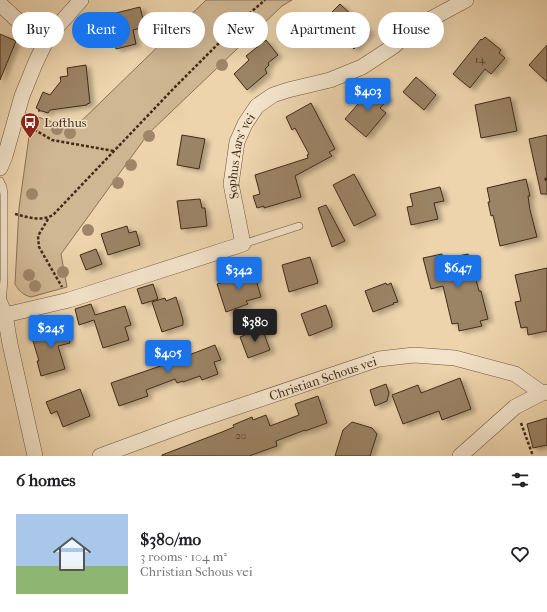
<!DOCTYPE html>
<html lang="en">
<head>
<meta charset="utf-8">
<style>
  body { margin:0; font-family:"IM FELL French Canon",serif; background:#f2f2f2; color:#202124; height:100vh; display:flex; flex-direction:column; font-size:15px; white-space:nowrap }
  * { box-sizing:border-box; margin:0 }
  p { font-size:13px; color:#757577 }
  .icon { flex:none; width:22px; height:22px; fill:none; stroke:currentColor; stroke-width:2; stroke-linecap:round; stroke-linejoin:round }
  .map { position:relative; height:456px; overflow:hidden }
  .panel { display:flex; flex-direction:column; background:#fff; flex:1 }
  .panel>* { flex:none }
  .top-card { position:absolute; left:12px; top:12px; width:523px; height:36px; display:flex; gap:8px }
  .price { position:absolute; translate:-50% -34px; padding:0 9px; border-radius:4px; background:#1a73e8; color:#fff; font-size:13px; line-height:26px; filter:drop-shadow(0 1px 2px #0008) }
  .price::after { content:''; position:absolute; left:50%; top:24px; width:12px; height:9px; margin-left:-6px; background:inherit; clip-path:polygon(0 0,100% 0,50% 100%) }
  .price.active { background:#222; color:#fff }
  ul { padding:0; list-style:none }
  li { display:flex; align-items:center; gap:12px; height:100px; padding:0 16px }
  li span { display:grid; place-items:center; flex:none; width:112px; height:80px; border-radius:0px; color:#555 }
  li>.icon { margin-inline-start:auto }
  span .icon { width:48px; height:48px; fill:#fffc; stroke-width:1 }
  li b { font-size:17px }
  h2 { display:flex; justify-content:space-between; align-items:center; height:48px; padding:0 16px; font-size:17px }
  .pill { padding:0 14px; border-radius:18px; background:#fff; box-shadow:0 4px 16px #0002; font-size:14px; line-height:36px }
  .pill.active { background:#1a73e8; color:#fff }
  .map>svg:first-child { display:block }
  .green { fill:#d0b794; stroke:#8a7156 }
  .building { fill:#9b8365; stroke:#432b17; filter:url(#shadow) }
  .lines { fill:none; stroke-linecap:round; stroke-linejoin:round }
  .lane-casing { stroke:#6e553c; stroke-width:8 }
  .street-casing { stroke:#6e553c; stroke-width:16 }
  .path { stroke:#432b17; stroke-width:2.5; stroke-dasharray:3 2; stroke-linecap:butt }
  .lane { stroke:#f3e3ca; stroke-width:7 }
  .street { stroke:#f3e3ca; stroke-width:15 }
  .tree { fill:#9f8668 }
  .labels { text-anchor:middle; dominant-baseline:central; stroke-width:3; stroke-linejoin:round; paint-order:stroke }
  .number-label { font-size:11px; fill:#59412a }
  .poi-label { font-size:13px; fill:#432b17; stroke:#f3e3ca; text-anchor:start }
  .street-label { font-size:13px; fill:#432b17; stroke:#f3e3ca }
</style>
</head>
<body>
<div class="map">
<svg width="547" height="456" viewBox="0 0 547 456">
  <defs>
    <filter id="shadow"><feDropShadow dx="4.5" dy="2.5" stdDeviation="2" flood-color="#0004"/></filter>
  </defs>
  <rect width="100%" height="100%" fill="#edd4ad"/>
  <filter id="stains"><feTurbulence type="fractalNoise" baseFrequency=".005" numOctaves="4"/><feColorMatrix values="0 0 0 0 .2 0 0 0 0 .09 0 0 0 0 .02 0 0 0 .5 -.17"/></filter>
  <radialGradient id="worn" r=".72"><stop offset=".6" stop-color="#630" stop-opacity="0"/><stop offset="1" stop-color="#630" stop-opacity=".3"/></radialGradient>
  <path class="green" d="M206,0H292L282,6L148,134L61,254L67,287L31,297C23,295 19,291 15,284L19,208L32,115L73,129Z"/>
  <g class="building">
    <polygon points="340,4 370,32 354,49 331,27 334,25 326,18"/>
    <polygon points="140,7 145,27 133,30 136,44 116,49 108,15"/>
    <polygon points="92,13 105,23 93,38 80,28"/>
    <polygon points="0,34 16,41 0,80"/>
    <polygon points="485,37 501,50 499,53 505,58 491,74 485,69 470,88 453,74 481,39 482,40"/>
    <polygon points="266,40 278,55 268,63 269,65 265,69 267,73 247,90 234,74 249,60 246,56"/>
    <polygon points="547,45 547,82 529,65"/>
    <polygon points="86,65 90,103 87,104 87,105 50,110 48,113 42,111 38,111 40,110 36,108 43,92 50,95 61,81 60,77 68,76 67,68"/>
    <polygon points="416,77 436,95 424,110 403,92"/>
    <polygon points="375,86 389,98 380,108 386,113 366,137 345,119 371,89 371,90"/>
    <polygon points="510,97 517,131 481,138 475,105"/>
    <polygon points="311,103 335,149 329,152 332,156 295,176 301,197 264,208 264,206 257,208 253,196 260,194 255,175 308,158 307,155 309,154 295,128 292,130 286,117"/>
    <polygon points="182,135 205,139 199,169 177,165"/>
    <polygon points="547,135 547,194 541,194 529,139"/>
    <polygon points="354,174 376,215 354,226 333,185"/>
    <polygon points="526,179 530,196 528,196 530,210 537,237 500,246 493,215 491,216 488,202 490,202 487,188"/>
    <polygon points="440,187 444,201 434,203 438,219 411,225 407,207 413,206 410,194"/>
    <polygon points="200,199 202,208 205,208 207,226 181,229 177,201"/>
    <polygon points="326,205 345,241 332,247 318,208"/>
    <polygon points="127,226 129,233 136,231 140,245 108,255 101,234"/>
    <polygon points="96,249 102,264 86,270 80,255"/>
    <polygon points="442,254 443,259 468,254 469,257 470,257 479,291 481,291 488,319 480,321 482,326 459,331 458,323 452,324 443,286 431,289 423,258"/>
    <polygon points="310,257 318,282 317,282 318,283 289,292 282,265"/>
    <polygon points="547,268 547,331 528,335 527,327 521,328 515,302 521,301 515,275"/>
    <polygon points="253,269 261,297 246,301 248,304 226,312 217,284 236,278 235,275"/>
    <polygon points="386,283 387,285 391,283 398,302 393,303 394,304 373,312 365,291"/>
    <polygon points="153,284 158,299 142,304 137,289"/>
    <polygon points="176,297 183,320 183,325 162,332 152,302 165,298 166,301"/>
    <polygon points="91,304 95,315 125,306 131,325 125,327 129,340 103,348 94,320 79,325 75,309"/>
    <polygon points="326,305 332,322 332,327 309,336 301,314"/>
    <polygon points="64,324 70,343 58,346 65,369 41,376 37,361 39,361 33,341 36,340 34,334"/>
    <polygon points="262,328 270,350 248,358 240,337"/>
    <polygon points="215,345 221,360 214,362 218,374 202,380 200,376 183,382 183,381 177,383 175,379 146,390 148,396 119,406 111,383 169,363 167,359 188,351 189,355"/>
    <polygon points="460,378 471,409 442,420 439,411 403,424 392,395 418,385 421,393"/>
    <polygon points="386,384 389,393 387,401 375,406 370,390"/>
    <polygon points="80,389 90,416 63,427 57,411 51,414 46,402"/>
    <polygon points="318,396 327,423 305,431 305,430 276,441 277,446 249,456 162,456 162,455 222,432 234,427 233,425 252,417 253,420 266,415 270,426 299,415 295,404"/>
    <polygon points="547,418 547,445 533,448 527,424"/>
    <polygon points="352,422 372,428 377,434 370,456 335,456 343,430"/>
  </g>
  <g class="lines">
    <defs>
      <g id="lane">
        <polyline points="0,181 3,187 4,195 4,279 2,304"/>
        <polyline points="243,244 299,226"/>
      </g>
      <g id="street">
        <polyline points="0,4 44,45"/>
        <polyline points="0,168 5,156 22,96 35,64 44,45 56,28 81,0"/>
        <polyline points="0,303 5,315 10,344 35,456"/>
        <path id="s1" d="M5,315L69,300L243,244L231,184L237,142L245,124L257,106L273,95L288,90L330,80L362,67L394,46L414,28L466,0"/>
        <path id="s2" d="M100,456L184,425L379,359L414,355L455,358L515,374L542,393L547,392"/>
        <polyline points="460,456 515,407 542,393"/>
      </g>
    </defs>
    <use href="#lane" class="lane-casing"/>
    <use href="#street" class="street-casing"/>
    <g class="path">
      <polyline points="30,127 52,140 114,151"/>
      <polyline points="545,178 547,181"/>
      <path d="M15,214C28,217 40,222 53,215L175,87L243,19L265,0"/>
      <polyline points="48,219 38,236 39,247 62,287"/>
      <polyline points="521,423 533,456"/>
    </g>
    <use href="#lane" class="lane"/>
    <use href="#street" class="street"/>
  </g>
  <g class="tree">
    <circle cx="222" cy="65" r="6"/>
    <circle cx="57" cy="129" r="6"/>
    <circle cx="70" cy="133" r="6"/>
    <circle cx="149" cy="136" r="6"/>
    <circle cx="131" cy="165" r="6"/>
    <circle cx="118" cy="183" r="6"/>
    <circle cx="32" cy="194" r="6"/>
    <circle cx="88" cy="230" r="6"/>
    <circle cx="63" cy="272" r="6"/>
    <circle cx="29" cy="275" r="6"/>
    <circle cx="35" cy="286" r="6"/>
  </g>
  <defs>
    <symbol id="bus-pin" viewBox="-11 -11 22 30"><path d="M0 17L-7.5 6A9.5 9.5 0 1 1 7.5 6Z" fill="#8f2418" stroke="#f3e3ca"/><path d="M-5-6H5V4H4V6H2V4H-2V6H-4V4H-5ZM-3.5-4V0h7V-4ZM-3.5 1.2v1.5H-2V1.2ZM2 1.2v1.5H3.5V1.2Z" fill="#fff"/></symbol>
  </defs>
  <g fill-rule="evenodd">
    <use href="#bus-pin" x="19" y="111" width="22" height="30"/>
  </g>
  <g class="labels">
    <g class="number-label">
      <text x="480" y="59">14</text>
      <text x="241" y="435">20</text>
    </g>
    <g class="poi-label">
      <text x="44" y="122">Lofthus</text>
    </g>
    <g class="street-label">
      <text stroke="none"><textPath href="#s1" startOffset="339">Sophus Aars' vei</textPath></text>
      <text stroke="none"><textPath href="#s2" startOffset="236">Christian Schous vei</textPath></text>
    </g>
  </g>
  <rect width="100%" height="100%" filter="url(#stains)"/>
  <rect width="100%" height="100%" fill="url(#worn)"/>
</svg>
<b class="price" style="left:368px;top:112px">$403</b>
<b class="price" style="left:458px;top:289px">$647</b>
<b class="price" style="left:239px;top:291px">$342</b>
<b class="price active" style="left:255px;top:343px">$380</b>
<b class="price" style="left:51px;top:349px">$245</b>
<b class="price" style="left:168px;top:374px">$405</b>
<div class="top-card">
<a class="pill">Buy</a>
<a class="pill active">Rent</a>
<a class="pill">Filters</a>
<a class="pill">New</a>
<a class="pill">Apartment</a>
<a class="pill">House</a>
</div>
</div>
<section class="panel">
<h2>6 homes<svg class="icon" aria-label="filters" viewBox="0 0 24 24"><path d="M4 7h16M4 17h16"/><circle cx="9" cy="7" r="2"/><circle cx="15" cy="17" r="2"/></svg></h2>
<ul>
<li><span style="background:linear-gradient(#a9c7e8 65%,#8fb573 0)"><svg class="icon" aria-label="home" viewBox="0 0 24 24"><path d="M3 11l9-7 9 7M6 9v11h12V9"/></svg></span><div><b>$380/mo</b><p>3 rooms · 104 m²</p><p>Christian Schous vei</p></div><svg class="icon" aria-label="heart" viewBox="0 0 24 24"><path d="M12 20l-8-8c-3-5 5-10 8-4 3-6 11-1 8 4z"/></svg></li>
</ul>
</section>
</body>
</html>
